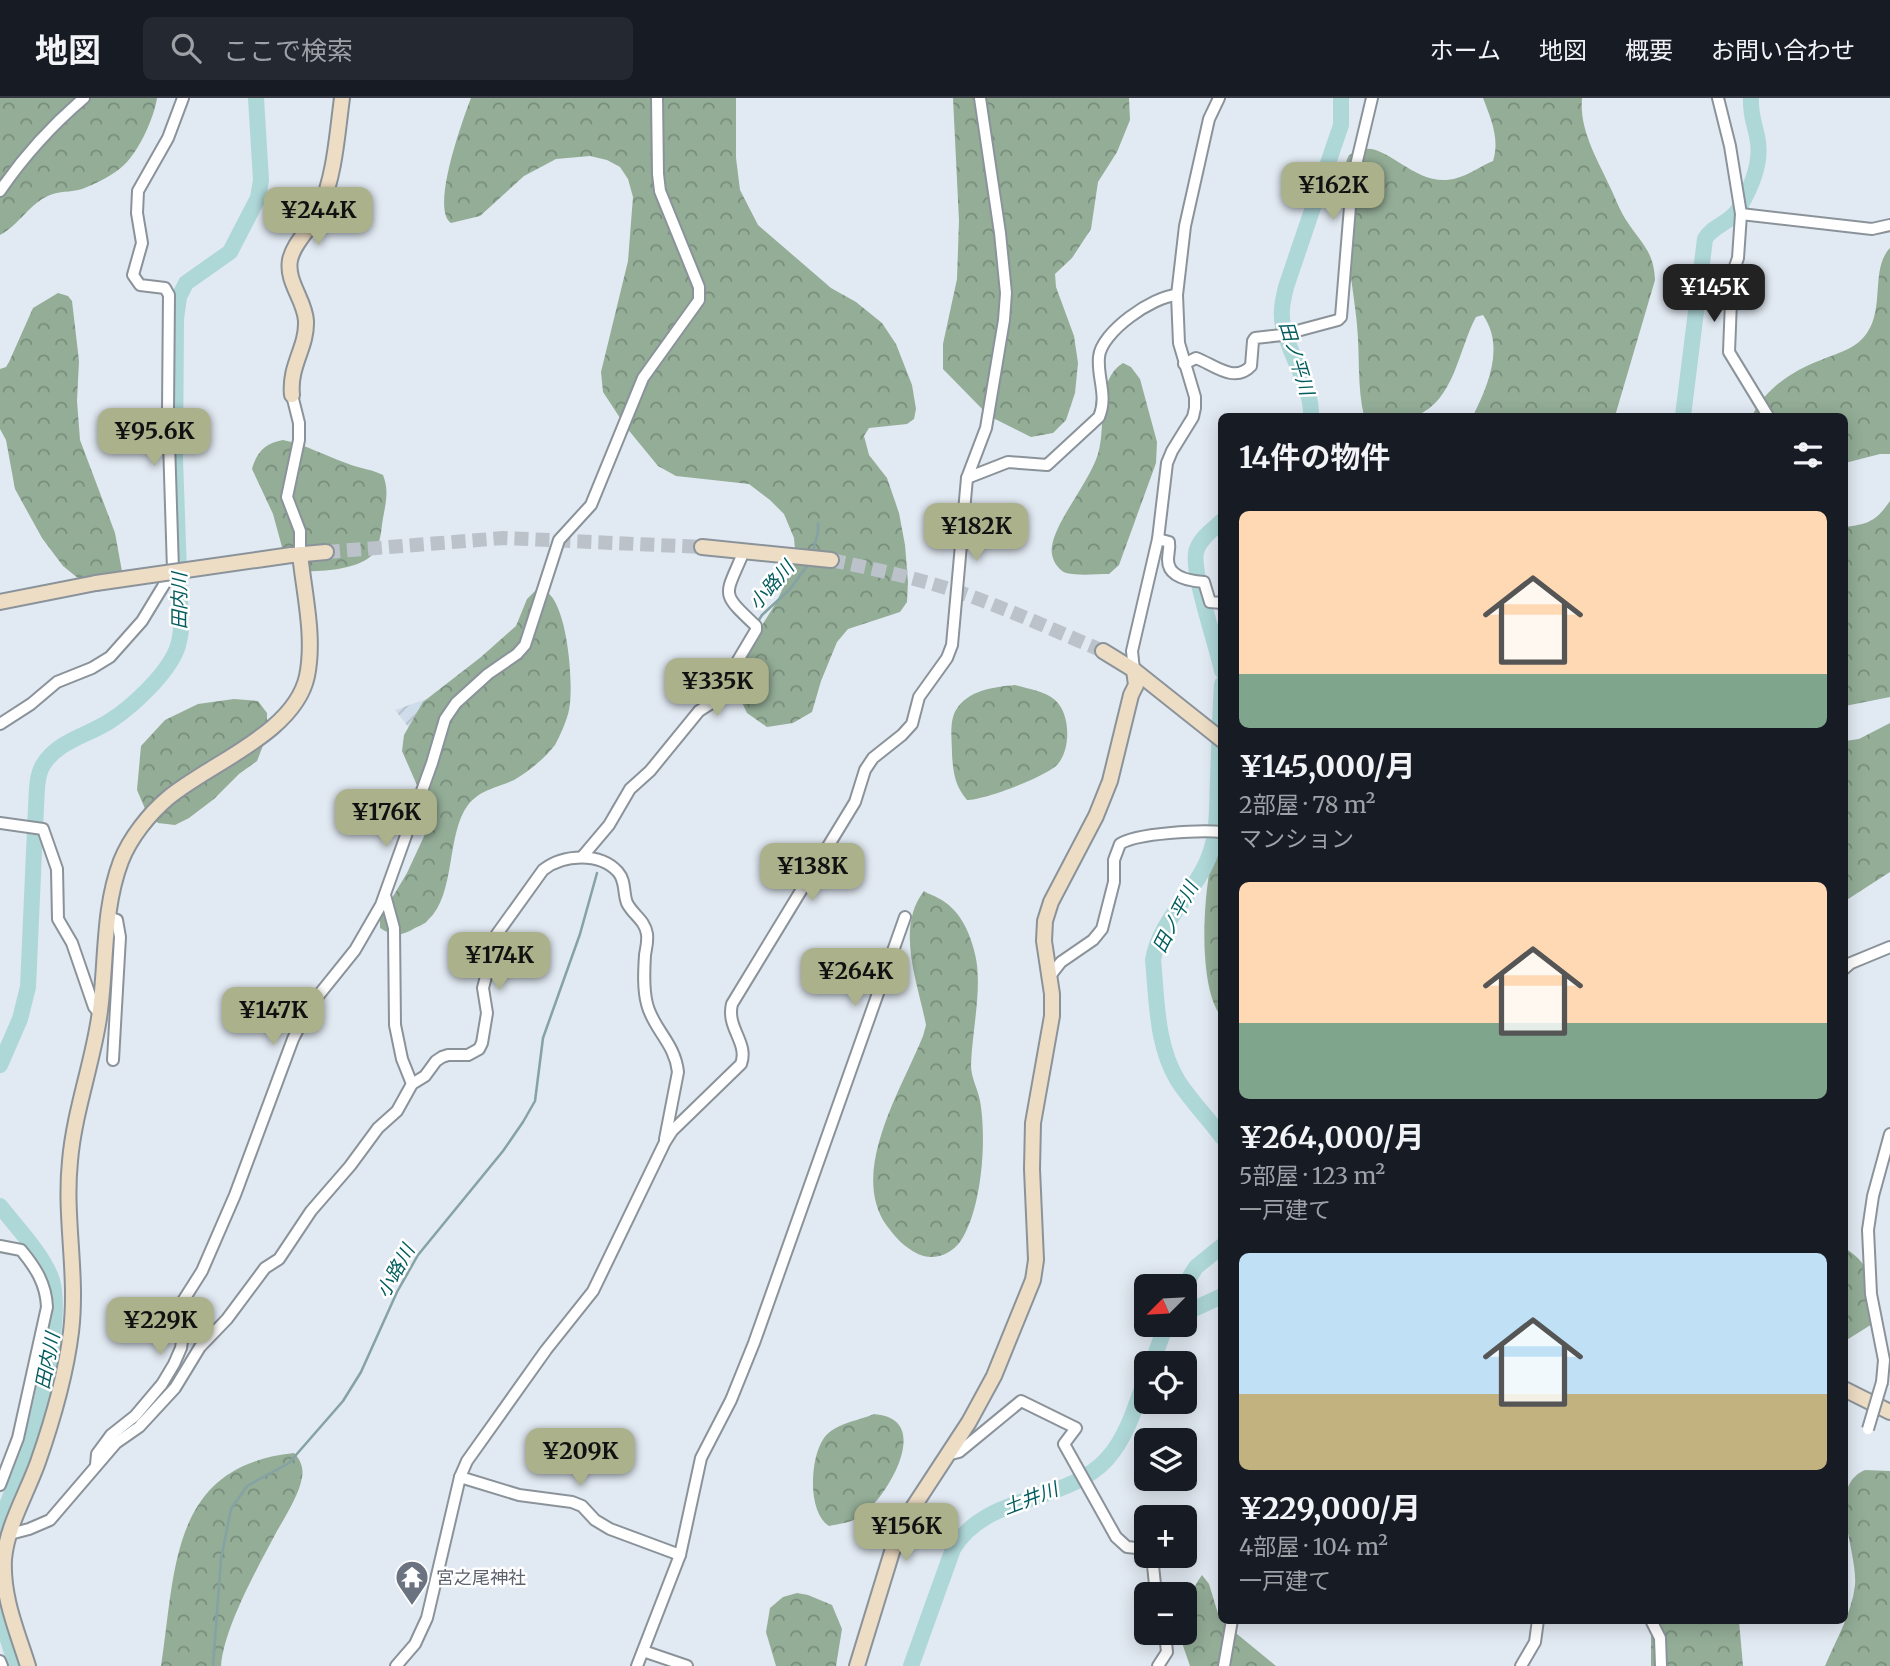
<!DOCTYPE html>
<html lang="ja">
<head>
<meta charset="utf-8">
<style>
  body { margin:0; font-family:Merriweather,"Noto Sans JP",serif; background:#242831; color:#f1f3f6; height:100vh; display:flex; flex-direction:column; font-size:26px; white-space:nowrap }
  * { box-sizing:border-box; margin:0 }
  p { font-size:23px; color:#9ea1a6 }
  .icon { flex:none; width:38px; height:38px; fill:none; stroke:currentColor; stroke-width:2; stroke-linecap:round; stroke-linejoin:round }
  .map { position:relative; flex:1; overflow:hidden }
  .panel { position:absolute; left:1218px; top:315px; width:630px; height:1211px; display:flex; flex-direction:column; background:#171b24; border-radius:10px; box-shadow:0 4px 18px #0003 }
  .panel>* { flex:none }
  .needle { width:46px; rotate:246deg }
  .buttons { position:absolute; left:1134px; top:1176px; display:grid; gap:14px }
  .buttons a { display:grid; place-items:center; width:63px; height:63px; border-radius:10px; background:#171b24; box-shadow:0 4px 18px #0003; font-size:35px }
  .price { position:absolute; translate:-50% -60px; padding:0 16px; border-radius:14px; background:#abb28b; color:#111; font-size:23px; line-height:46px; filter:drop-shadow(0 2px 4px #0008) }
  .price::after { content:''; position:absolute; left:50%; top:42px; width:21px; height:16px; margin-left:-10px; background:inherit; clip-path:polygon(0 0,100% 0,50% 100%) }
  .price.on { background:#222; color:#fff }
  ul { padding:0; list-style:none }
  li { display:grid; align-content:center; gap:14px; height:371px; padding:0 21px }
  li span { display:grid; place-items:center; height:217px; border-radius:10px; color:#555 }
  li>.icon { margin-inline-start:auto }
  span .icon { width:126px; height:126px; fill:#fffc; stroke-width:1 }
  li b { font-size:30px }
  h2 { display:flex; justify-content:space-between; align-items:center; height:84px; padding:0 21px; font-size:30px }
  header { display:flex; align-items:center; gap:42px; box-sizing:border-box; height:98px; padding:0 35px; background:#171b24; border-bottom:2px solid #363941 }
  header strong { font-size:33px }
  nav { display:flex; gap:38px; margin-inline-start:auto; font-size:24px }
  .search { width:490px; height:63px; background:#242831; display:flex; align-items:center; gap:18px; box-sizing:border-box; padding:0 24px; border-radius:10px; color:#9ea1a6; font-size:26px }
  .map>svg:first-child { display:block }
  .industrial { fill:url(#industrial-furrows) }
  .forest { fill:url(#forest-crowns) }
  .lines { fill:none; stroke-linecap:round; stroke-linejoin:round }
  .stream { stroke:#85a2a4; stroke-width:2.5 }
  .river { stroke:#aed7d8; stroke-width:16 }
  .secondary-tunnel { stroke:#bbc2ca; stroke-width:14; stroke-dasharray:14 7; stroke-linecap:butt }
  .street-casing { stroke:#8b939a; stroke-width:14 }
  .secondary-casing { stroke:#8b939a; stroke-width:18 }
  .street { stroke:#fff; stroke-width:10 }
  .secondary { stroke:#eeddc5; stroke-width:14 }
  .street-bridge-casing { stroke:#8b939a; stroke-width:14; stroke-linecap:butt }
  .secondary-bridge-casing { stroke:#8b939a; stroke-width:18; stroke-linecap:butt }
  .street-bridge { stroke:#fff; stroke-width:10 }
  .secondary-bridge { stroke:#eeddc5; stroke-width:14 }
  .labels { text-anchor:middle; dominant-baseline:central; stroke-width:5; stroke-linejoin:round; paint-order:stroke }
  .worship-label { font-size:18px; fill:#5b616d; stroke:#fff; text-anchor:start }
  .water-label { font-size:19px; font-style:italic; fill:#035d5f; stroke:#fff }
</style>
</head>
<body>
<header>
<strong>地図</strong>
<div class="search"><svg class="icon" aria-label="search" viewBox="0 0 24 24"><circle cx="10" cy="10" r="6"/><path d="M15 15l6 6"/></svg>ここで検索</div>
<nav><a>ホーム</a><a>地図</a><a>概要</a><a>お問い合わせ</a></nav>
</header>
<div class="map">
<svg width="1890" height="1568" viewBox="0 0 1890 1568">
  <defs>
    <pattern id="industrial-furrows" width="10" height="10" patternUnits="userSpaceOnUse" patternTransform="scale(1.75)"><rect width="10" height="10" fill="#cfdcea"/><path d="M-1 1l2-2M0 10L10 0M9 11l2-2" fill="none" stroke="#b2bdc9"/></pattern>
    <pattern id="forest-crowns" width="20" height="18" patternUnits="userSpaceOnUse" patternTransform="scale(1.75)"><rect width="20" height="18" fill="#93ad97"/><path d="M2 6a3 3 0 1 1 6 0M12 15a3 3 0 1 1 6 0" fill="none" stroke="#788d7b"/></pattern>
  </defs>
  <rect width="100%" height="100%" fill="#e1e9f2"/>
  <polygon class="industrial" points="432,599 413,635 395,612"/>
  <g class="forest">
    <path d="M0,0H157C154,20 139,53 124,67C115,76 99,84 87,89C76,95 62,92 50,97C30,105 19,127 0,137Z"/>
    <path d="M471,0H736V60L740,92L758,127L831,190L856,204L882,225L896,246L912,287L916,311L914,321L907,326L869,330L864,338L869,357L887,380L899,415L905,447L908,484L907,504L900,514L848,531L837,544L821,583L812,614L793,625L767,629L747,615L734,588L735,570L776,505L796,462L794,440L784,416L770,402L749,386L676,378L658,368L626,329L603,294L601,274L628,163L633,99L628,81L620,69L607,62L590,58L556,61L524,78L480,118L451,125C430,111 463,21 471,0Z"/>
    <polygon points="953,0 1129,0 1130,22 1117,54 1098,84 1091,131 1072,160 1055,176 1056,189 1074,238 1078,265 1075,295 1066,322 1053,335 1031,339 989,318 943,271 943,246 957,181 959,123"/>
    <path d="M1483,0H1582C1579,33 1598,62 1611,91C1616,102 1621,115 1628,125C1642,146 1654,154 1655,182L1615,318H1473C1488,287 1505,249 1483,217L1476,219C1458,252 1455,302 1416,318H1364C1357,289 1360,258 1357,227C1354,189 1333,86 1349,57C1354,55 1359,52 1364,51C1390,47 1418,92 1457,80C1469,77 1481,68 1493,63C1500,41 1491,21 1483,0Z"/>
    <path d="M1890,150V356H1880L1845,365L1844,318H1752C1766,290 1792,273 1821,262C1835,256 1852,252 1863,240C1887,214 1869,172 1890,150Z"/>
    <polygon points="58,195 68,198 72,203 79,263 77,303 80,342 115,435 123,479 89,489 63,468 42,440 15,391 6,342 0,331 0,271 6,269 9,264 33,210"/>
    <path d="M1123,265L1131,269L1140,281L1157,344L1156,365L1119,467L1109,476C1096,476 1079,478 1066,475C1056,471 1050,458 1052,448C1056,422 1089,385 1098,356C1107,327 1095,282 1123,265Z"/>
    <path d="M283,342C306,347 324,357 346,365C358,370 371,371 383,377C389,392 386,404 383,420C381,432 381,446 373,456C359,472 319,474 300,473L282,449L273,416L252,371C257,353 266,345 283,342Z"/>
    <path d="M1890,403V599L1845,608V429C1869,426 1876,423 1890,403Z"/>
    <path d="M537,491C538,492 546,494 547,494C568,509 574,588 569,612C567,622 560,638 555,647C545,660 528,674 514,682C497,690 481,691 468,707C446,736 456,797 428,822C425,826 419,828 415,830C402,838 393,839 380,830V820L407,775L426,734L427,710L402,653L404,637L423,604L481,559L516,528L527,501Z"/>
    <path d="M1015,587C1028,591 1045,593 1055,602C1071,616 1071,652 1057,667C1045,679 984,702 967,702C955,688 953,674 952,656C952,643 949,623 956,612C968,592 994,589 1015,587Z"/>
    <polygon points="234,601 258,603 267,615 267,637 257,663 239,676 214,701 189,720 175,727 158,725 146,713 137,692 141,648 165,622 198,606"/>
    <polygon points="1890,625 1890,774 1845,803 1845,643 1859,641"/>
    <path d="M1221,732V918C1195,887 1203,767 1221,732Z"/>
    <path d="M924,793C928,796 933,797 938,800C959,810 970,834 975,856C983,888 972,933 971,967C971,980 978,991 980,1003C987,1041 982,1112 960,1144C950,1157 933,1163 918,1156C904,1149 896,1140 887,1128C848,1074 902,991 923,938L926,927C918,885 895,830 924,793Z"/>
    <path d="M1845,1150C1871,1166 1879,1193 1877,1223L1845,1243Z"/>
    <path d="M874,1316C881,1317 889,1318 895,1323C922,1344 879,1410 856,1421C849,1425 837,1426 829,1428C807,1414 810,1359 824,1340C835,1325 858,1323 874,1316Z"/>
    <path d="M294,1355C300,1361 304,1370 302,1379C300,1395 285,1419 277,1433C258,1469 224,1529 221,1568H161C176,1473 169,1368 294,1355Z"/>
    <path d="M1865,1372L1890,1373V1568H1825C1836,1542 1852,1515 1855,1487C1858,1453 1825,1389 1865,1372Z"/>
    <path d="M1202,1477L1209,1486L1220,1522L1276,1568H1190L1181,1542L1182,1535H1185C1185,1517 1190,1492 1202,1477Z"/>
    <polygon points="797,1495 808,1497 832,1507 842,1531 836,1568 776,1568 766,1534 770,1510 783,1499"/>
    <polygon points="1651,1523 1739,1523 1743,1568 1651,1568"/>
  </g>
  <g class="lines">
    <g class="stream">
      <polyline points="813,453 818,434 818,425"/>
      <polyline points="757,525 762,517 790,491 807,468"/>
      <polyline points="613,709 621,697"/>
      <polyline points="213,1568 221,1461 231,1411 247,1388 289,1365 343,1303 361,1274 397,1194 418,1157 503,1053 523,1024 535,1003 543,940 580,836 597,775"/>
    </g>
    <g class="river">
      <path d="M1311,318C1312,287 1289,258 1283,228C1280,214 1283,202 1286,189L1341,27V0"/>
      <path d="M1683,318L1705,141C1712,128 1730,125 1738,112C1751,90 1763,64 1757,38C1754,24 1750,15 1751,0"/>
      <path d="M1222,423C1213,431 1201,440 1197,451C1189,469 1217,547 1222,573"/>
      <path d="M1222,586C1220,618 1219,651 1218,683C1217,706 1218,731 1211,753C1199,792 1160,820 1153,862C1157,902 1156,947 1178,983C1191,1003 1208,1020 1222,1039"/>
      <path d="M0,967L20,921L28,889L36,709C37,695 36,679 43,667C57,643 89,637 110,623C132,609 166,577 176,553C179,547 180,539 181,532L175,361L176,221L179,199L186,185L230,154L258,100L261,82L256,0"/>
      <path d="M0,1108C17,1130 39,1152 50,1177C66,1211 39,1317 28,1355C20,1380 6,1403 0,1429"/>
      <polyline points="1184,1188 1196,1169 1222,1148"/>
      <polyline points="1185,1215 1222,1198"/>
      <polyline points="1152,1265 1166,1227"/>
      <polyline points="0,1515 16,1568"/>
      <path d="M911,1568L953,1451C987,1394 1065,1407 1107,1361C1127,1339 1136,1307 1146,1279"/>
    </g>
    <g class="secondary-tunnel">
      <polyline points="326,454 504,440 702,449"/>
      <path d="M831,462C879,472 926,482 973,499C1017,515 1060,535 1103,553"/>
    </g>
    <defs>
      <g id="street">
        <polyline points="1718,0 1730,48 1741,116 1738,160 1732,177 1729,254 1768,318"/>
        <path d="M0,93C24,58 51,28 84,0"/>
        <polyline points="1741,116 1872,131 1890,127"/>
        <path d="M1184,266L1196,260C1213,266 1234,286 1251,268L1253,243L1255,240L1282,237L1338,222L1341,219L1352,84L1372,0"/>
        <polyline points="292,297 299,325 299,342 287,399 300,433 300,456"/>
        <path d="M967,380L1008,364L1047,367L1099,319C1108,298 1097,280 1099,259C1101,234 1153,198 1177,197"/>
        <path d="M1158,441L1169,444C1170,451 1168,455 1168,462C1168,480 1190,483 1204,484L1210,504L1222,505"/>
        <polyline points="1134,572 1132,553 1158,441 1167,365 1172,353 1193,319 1195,310 1195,299 1179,245 1177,197 1185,128 1209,21 1219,0"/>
        <polyline points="0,626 31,606 57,584 92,570 110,559 142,523 173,472 168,312 169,197 165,190 140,187 133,177 142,145 137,115 138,93 168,40 183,0"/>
        <polyline points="0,725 43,731 57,771 58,821 72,845 94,909 100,916"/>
        <path d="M582,759L609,727L630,691L650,673L699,613L724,597L731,574L756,532V528C719,493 725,499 744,453"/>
        <polyline points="385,797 394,830 395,927 402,961 412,986"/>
        <polyline points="108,819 117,822 120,839 113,962"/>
        <polyline points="1844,871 1851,865 1890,849"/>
        <path d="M1050,878L1061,864L1093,842L1102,831L1114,784V762L1120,746C1136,735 1201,732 1222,734"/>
        <path d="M0,1148L21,1152C36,1170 46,1186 47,1209L18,1340L0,1387"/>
        <polyline points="1882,1284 1884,1262 1871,1196 1868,1132 1873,1098 1890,1036"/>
        <polyline points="947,1357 959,1354 1021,1303 1076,1330 1064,1346 1116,1439 1127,1449 1146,1451"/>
        <polyline points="96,1367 97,1356 111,1337 135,1318 162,1286 174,1266 181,1250 183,1237 181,1216 183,1203 202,1173 235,1097 293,941 310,908 355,852 381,807 432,665 445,621 456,605 488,576 517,556 525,547 559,442 591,407 643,280 699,202 699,189 660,93 658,76 657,0"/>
        <polyline points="460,1379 519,1397 572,1404 582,1408 595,1422 610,1431 680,1457"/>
        <path d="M10,1436L29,1431L50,1422L116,1345L139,1329L175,1290L200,1249L227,1221L265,1170L279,1161L311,1113L350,1068L378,1030L397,1013L412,986L425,978L436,963L442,959L448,957H468L479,951L482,945L487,915L483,890L497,836L543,772C563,756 600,754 618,774C626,783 623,795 627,805C633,817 645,822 647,836C648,844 646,850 645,857C644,873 643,891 647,906C653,931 675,945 678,974L665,1041"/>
        <polyline points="1152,1458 1156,1496"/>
        <polyline points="1651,1522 1660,1540 1661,1568"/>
        <polyline points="643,1553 687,1568"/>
        <polyline points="0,1563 2,1568"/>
        <path d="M396,1568L415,1546L427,1520L460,1379L467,1363L546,1252L593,1193L665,1044L672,1033L741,966C749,945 726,930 732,906L855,704L865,672L873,660L902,637L912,626L919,599L947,560L952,547L967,380L986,330L1004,222L1006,195L1000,135L980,0"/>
        <polyline points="637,1568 680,1457 701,1360 731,1302 754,1245 905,819"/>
        <polyline points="1158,1568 1167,1554 1165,1535"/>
        <polyline points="1224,1568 1232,1522"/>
        <polyline points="1521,1568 1535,1544 1538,1522"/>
      </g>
      <g id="secondary">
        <path d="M292,297C289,267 307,250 306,223C305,202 286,184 290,162C294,143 313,129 320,111C335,76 337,37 342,0"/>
        <polyline points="702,449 831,462"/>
        <polyline points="293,457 326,454"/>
        <polyline points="0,504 96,485"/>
        <polyline points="1103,553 1134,572 1222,642"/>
        <polyline points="1844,1291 1890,1314"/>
        <path d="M28,1568C17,1533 2,1499 4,1461C7,1428 27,1395 38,1364C52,1324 66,1275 71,1234C78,1176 64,1120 70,1063C74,1015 92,967 99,920C107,867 102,813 121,763C130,740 149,716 168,700C210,665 295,635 307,578C315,539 304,495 300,456"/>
        <polyline points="857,1568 899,1431 969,1324 994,1278 1033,1182 1036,1162 1032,1071 1033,1025 1052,918 1052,896 1044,843 1045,823 1051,804 1096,718 1110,683 1131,597 1136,587 1134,572"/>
      </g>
    </defs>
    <use href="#street" class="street-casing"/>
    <use href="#secondary" class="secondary-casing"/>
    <use href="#street" class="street"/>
    <use href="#secondary" class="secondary"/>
    <defs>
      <polyline id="street-bridge" points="1868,1331 1882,1284"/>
      <polyline id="secondary-bridge" points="96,485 291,457"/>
    </defs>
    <use href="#street-bridge" class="street-bridge-casing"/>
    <use href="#secondary-bridge" class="secondary-bridge-casing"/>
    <use href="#street-bridge" class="street-bridge"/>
    <use href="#secondary-bridge" class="secondary-bridge"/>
  </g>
  <defs>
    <symbol id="temple-pin" viewBox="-11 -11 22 30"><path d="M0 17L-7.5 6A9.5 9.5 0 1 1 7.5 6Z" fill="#6b7280" stroke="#fff"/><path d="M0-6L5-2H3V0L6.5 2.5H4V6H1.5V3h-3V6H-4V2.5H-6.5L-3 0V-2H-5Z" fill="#fff"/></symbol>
  </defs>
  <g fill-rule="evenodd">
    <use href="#temple-pin" x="393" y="1460" width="38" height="52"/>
  </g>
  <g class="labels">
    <g class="worship-label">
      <text x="436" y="1479">宮之尾神社</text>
    </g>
    <g class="water-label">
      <text transform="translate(1297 260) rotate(73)">田ノ平川</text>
      <text transform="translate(771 487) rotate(-49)">小路川</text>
      <text transform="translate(179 503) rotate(-90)">田内川</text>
      <text transform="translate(1175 819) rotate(-63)">田ノ平川</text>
      <text transform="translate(395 1173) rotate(-61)">小路川</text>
      <text transform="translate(47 1263) rotate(-79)">田内川</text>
      <text transform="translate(1030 1400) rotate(-21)">土井川</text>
    </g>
  </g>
</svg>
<div class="buttons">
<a><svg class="needle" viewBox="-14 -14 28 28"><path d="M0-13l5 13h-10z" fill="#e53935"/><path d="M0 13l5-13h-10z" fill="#9ea1a6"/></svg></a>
<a><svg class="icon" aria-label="locate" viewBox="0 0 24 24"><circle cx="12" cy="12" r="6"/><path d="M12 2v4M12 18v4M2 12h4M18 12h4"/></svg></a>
<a><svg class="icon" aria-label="layers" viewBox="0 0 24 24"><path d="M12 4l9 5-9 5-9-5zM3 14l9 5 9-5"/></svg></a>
<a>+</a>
<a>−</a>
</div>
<b class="price" style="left:1333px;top:124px">¥162K</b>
<b class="price" style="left:318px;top:149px">¥244K</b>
<b class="price on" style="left:1714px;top:226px">¥145K</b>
<b class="price" style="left:154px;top:370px">¥95.6K</b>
<b class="price" style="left:976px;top:465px">¥182K</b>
<b class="price" style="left:717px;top:620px">¥335K</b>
<b class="price" style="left:386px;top:751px">¥176K</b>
<b class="price" style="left:812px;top:805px">¥138K</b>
<b class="price" style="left:499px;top:894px">¥174K</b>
<b class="price" style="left:855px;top:910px">¥264K</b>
<b class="price" style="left:273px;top:949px">¥147K</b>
<b class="price" style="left:160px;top:1259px">¥229K</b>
<b class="price" style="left:580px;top:1390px">¥209K</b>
<b class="price" style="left:906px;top:1465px">¥156K</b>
<section class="panel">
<h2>14件の物件<svg class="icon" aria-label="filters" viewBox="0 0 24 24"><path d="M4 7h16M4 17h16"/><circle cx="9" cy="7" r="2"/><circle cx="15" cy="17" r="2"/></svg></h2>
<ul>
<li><span style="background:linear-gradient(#ffd9b3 75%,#7fa58c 0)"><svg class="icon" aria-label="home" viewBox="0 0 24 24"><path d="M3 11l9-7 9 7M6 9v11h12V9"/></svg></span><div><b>¥145,000/月</b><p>2部屋 · 78 m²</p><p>マンション</p></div></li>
<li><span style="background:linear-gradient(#ffd9b3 65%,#7fa58c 0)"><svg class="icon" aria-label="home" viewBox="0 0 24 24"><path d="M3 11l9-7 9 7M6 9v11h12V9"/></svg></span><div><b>¥264,000/月</b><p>5部屋 · 123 m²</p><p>一戸建て</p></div></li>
<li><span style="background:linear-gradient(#bfe0f5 65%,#c2b280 0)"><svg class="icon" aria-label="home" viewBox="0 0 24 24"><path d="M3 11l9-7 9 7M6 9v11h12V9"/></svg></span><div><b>¥229,000/月</b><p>4部屋 · 104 m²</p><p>一戸建て</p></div></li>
</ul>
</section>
</div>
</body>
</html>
